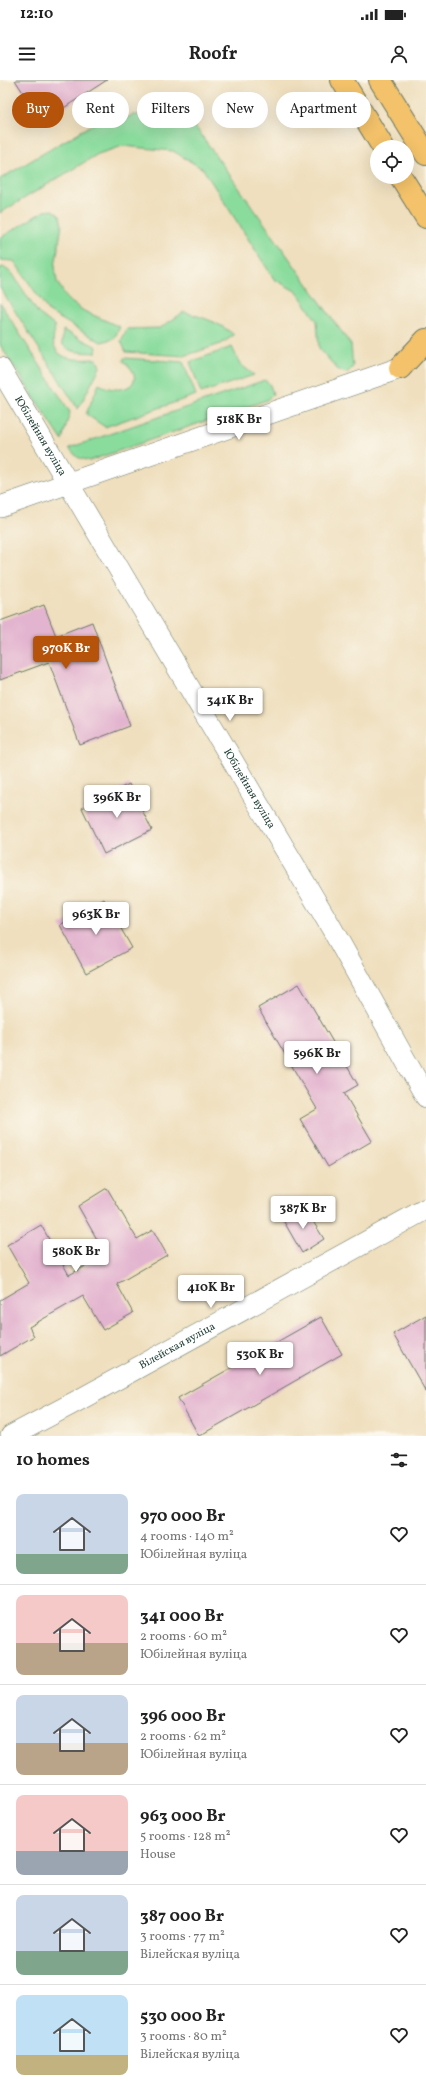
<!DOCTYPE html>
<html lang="en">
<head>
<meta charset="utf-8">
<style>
  body { margin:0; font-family:Vollkorn,serif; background:#f2f2f2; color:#222; height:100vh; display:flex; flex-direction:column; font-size:15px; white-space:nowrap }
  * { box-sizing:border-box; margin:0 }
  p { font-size:13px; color:#767676 }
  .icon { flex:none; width:22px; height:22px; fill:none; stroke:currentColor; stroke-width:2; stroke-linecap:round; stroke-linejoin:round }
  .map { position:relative; height:1356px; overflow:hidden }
  .panel { display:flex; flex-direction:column; background:#fff; flex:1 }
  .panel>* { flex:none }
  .banner { position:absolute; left:12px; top:12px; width:402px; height:36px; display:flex; gap:8px }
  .tools { position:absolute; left:370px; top:60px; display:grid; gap:8px }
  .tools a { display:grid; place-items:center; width:44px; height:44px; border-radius:50%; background:#fff; box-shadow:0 4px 16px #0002; font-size:20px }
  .price { position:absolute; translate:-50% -34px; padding:0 9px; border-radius:4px; background:#fff; color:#222; font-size:13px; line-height:26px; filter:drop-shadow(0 1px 2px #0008) }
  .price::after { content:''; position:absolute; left:50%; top:24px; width:12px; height:9px; margin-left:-6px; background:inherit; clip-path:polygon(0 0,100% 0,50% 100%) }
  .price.current { background:#b45309; color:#fff }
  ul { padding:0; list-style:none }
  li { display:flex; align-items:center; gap:12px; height:100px; padding:0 16px }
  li+li { border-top:1px solid #e0e0e0 }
  li span { display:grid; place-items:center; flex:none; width:112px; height:80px; border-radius:8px; color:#555 }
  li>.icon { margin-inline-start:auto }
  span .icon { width:48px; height:48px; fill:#fffc; stroke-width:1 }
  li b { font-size:17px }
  h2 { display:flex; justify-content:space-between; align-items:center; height:48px; padding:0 16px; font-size:17px }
  .tag { padding:0 14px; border-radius:18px; background:#fff; box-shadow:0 4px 16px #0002; font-size:14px; line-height:36px }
  .tag.current { background:#b45309; color:#fff }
  .status { display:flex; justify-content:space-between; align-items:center; height:28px; padding:0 20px; background:#fff; direction:ltr }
  .status svg { height:11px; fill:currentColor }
  header { display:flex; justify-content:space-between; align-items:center; height:52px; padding:0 16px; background:#fff; font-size:18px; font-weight:700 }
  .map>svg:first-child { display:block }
  .green { fill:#8adc9d; stroke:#548c68 }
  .building { fill:#e3b4cf }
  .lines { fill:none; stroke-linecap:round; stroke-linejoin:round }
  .street-casing { stroke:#687664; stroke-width:22 }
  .highway-casing { stroke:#687664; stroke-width:24 }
  .street { stroke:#fff; stroke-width:21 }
  .highway { stroke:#f3c26a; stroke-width:22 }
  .labels { text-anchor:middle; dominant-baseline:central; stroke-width:3; stroke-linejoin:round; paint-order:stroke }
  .street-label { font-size:11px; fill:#1f3d34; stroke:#fbf7ec }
</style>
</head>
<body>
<div class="status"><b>12:10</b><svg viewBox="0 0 49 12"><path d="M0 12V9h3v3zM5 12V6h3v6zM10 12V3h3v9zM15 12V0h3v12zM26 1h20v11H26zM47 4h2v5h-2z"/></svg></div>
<header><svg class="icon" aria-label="menu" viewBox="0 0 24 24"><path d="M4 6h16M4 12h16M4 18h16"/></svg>Roofr<svg class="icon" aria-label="person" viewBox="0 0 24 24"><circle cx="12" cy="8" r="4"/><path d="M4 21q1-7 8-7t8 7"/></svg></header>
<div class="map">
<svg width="426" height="1356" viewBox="0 0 426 1356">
  <rect width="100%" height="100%" fill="#fbf7ec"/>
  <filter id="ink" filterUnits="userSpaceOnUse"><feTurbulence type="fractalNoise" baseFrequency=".025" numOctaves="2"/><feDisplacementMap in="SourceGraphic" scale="8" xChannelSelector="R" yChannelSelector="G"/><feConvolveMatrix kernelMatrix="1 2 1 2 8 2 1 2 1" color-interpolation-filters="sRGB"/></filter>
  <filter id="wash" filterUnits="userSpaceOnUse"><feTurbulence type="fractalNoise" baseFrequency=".012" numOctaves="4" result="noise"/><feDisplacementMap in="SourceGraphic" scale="16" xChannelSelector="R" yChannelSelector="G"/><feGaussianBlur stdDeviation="0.9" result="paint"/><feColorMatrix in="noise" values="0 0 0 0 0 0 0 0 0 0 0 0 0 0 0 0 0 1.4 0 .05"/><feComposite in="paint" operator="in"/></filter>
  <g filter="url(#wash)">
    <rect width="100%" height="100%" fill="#efdfbe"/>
    <g class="green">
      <polygon points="132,35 187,35 351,265 353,287 347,293 338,290 319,268 317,241 297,212 274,199 203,89 173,71 123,66 98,74 0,133 0,99 100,40 123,40"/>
      <polygon points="53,130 60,136 62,145 55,186 57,202 68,220 84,231 120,247 114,259 101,262 49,232 14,181 0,180 0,158 44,131"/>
      <path d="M3,187L12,193L38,233L55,246C55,251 52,260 54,265C60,283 82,279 97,279L100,287L78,329L0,208V188Z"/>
      <polygon points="0,223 70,332 62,360 0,265"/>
      <path d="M184,232C202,237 219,242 234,255L221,264L184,276L126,272L121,261L127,249L160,248Z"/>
      <path d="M63,250L97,267L96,273C84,272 70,274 62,264Z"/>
      <polygon points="232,267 240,284 254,295 201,313 190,282"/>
      <path d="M124,278L183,282L196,315L105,347L86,334L99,304C124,318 150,301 123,281Z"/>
      <polygon points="265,300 270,305 273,314 267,320 89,381 77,377 69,368"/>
    </g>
    <g id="blocks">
      <g class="building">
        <polygon points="15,0 107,0 42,42"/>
        <polygon points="44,525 56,556 92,542 130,646 80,665 49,582 0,600 0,541"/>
        <polygon points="129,704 152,750 104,774 82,728"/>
        <polygon points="104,819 132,868 86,893 60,845"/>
        <polygon points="299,904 358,1005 344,1013 372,1061 328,1087 300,1039 317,1029 258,928"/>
        <polygon points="107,1108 137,1159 153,1150 167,1175 117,1204 133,1233 103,1250 83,1216 29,1247 34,1256 0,1276 0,1220 29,1203 7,1165 41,1145 69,1195 106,1175 78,1126"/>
        <polygon points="304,1127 324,1159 302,1173 283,1140"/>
        <polygon points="426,1235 426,1312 393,1254"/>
        <polygon points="321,1237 342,1274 199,1356 178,1318"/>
      </g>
    </g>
  </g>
  <g filter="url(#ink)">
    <use href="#blocks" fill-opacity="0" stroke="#687664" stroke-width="1"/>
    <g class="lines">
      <defs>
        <g id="street">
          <path id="s1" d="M0,288L331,847L426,1017"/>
          <polyline points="0,427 400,288"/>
          <path id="s2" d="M11,1356L79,1320L426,1129"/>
        </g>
        <g id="highway">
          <polyline points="342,0 383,67"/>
          <polyline points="380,0 426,74"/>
          <polyline points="401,97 426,137"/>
          <polyline points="400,288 426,260"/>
        </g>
      </defs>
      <use href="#street" class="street-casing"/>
      <use href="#highway" class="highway-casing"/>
      <use href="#street" class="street"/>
      <use href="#highway" class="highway"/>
    </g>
  </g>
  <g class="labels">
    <g class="street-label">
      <text stroke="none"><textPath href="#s1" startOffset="79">Юбілейная вуліца</textPath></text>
      <text stroke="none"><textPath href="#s1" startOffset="489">Юбілейная вуліца</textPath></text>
      <text stroke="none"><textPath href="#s2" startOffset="189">Вілейская вуліца</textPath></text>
    </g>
  </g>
</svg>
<div class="tools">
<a><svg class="icon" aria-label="locate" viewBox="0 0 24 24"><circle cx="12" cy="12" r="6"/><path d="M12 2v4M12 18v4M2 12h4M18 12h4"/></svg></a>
</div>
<b class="price" style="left:239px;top:361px">518K Br</b>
<b class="price current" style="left:66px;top:590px">970K Br</b>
<b class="price" style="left:230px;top:642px">341K Br</b>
<b class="price" style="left:117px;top:739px">396K Br</b>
<b class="price" style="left:96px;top:856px">963K Br</b>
<b class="price" style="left:317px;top:995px">596K Br</b>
<b class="price" style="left:303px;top:1150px">387K Br</b>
<b class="price" style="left:76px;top:1193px">580K Br</b>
<b class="price" style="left:211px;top:1229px">410K Br</b>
<b class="price" style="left:260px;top:1296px">530K Br</b>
<div class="banner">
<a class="tag current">Buy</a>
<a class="tag">Rent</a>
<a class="tag">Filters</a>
<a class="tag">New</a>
<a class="tag">Apartment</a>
</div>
</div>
<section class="panel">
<h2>10 homes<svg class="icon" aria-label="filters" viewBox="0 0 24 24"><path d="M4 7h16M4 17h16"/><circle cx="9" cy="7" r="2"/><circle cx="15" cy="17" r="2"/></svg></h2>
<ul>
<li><span style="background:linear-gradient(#c9d6e8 75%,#7fa58c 0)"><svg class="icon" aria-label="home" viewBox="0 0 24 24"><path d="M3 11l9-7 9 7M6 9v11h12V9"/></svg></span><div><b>970 000 Br</b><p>4 rooms · 140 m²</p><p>Юбілейная вуліца</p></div><svg class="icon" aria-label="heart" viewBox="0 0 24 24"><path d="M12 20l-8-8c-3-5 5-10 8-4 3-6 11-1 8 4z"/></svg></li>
<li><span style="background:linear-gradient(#f6c9c9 60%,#b9a48a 0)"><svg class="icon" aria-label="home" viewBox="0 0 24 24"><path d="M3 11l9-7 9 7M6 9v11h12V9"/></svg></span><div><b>341 000 Br</b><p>2 rooms · 60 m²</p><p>Юбілейная вуліца</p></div><svg class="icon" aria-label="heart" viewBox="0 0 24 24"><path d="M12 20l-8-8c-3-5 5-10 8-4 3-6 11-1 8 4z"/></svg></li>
<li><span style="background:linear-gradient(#c9d6e8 60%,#b9a48a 0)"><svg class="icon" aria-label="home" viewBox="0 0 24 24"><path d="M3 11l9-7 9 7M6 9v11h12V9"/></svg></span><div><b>396 000 Br</b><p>2 rooms · 62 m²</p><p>Юбілейная вуліца</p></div><svg class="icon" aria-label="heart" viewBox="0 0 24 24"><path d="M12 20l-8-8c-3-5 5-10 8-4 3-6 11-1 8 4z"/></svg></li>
<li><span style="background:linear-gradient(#f6c9c9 70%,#9aa5b1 0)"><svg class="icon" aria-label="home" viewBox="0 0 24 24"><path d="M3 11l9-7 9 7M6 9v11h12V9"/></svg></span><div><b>963 000 Br</b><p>5 rooms · 128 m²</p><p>House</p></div><svg class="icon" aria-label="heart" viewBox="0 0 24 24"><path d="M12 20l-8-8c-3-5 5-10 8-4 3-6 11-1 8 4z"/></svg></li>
<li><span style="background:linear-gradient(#c9d6e8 70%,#7fa58c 0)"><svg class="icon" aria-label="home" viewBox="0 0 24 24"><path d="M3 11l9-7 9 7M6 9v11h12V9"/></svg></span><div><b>387 000 Br</b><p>3 rooms · 77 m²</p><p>Вілейская вуліца</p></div><svg class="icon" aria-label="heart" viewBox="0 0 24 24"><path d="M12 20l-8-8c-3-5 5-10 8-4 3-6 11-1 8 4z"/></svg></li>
<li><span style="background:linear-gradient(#bfe0f5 75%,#c2b280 0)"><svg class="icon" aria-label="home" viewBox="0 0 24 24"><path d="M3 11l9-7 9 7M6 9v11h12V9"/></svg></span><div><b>530 000 Br</b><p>3 rooms · 80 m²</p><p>Вілейская вуліца</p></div><svg class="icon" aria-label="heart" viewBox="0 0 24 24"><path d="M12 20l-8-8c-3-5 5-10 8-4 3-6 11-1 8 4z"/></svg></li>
</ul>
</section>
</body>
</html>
